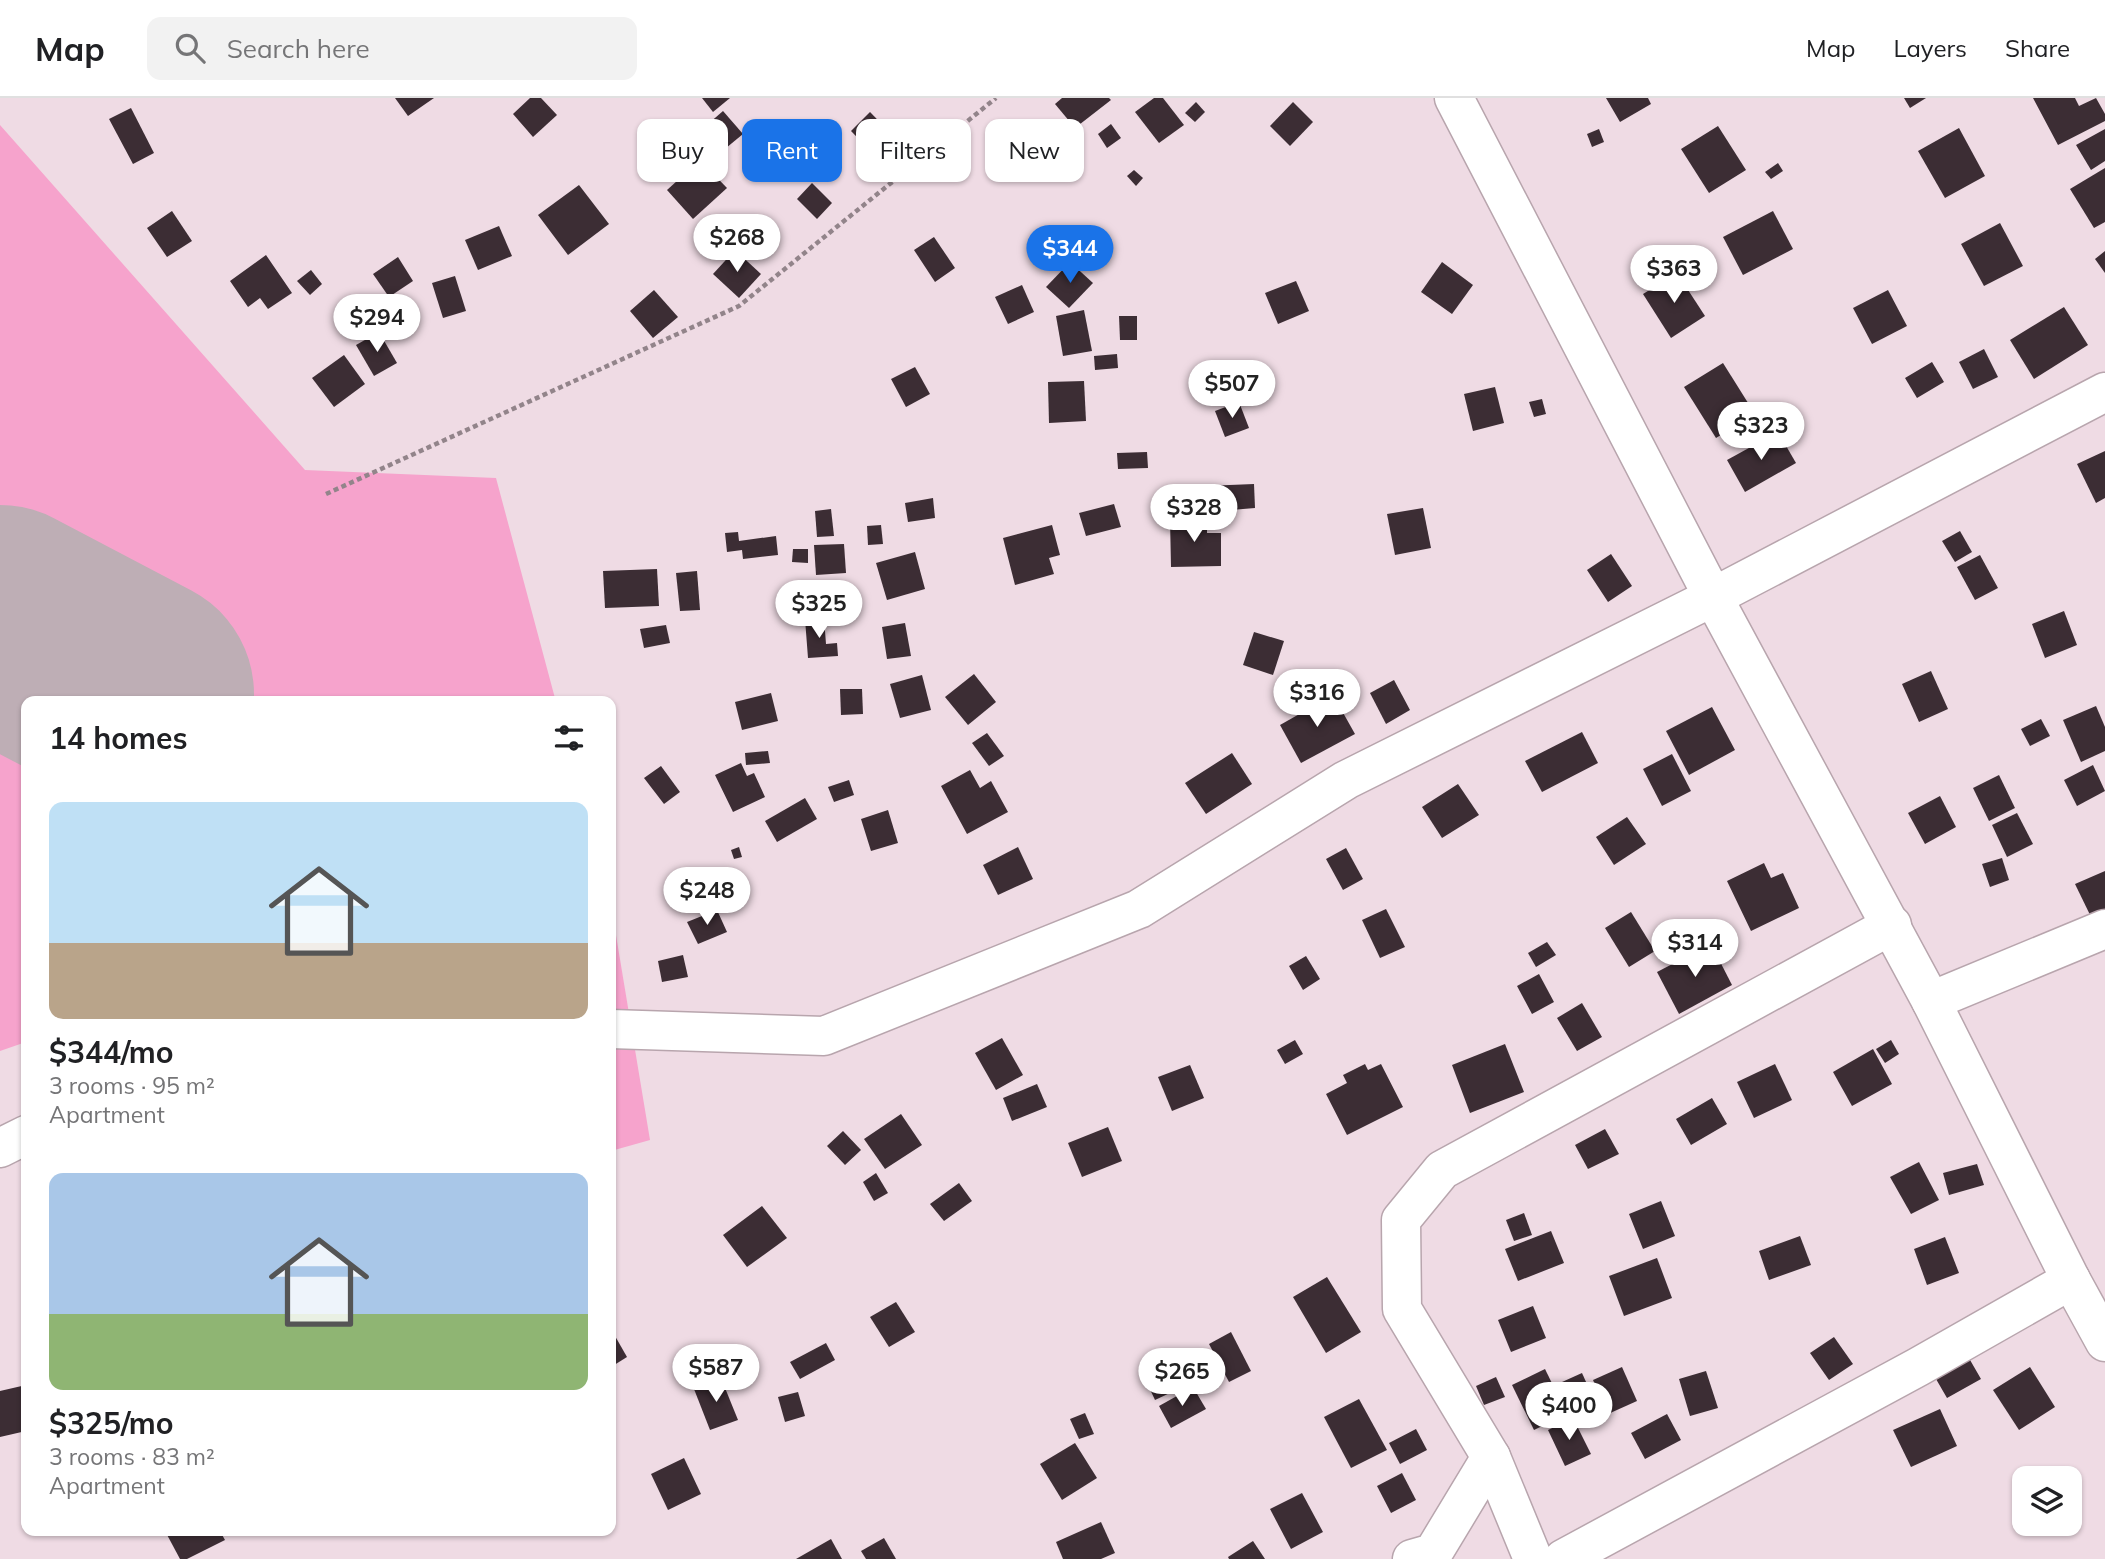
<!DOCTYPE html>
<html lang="en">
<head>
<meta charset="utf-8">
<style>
  body { margin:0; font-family:Mulish,sans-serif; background:#f2f2f2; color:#202124; height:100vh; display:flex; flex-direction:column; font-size:26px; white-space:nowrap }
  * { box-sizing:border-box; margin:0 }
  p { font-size:23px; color:#757577 }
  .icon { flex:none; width:38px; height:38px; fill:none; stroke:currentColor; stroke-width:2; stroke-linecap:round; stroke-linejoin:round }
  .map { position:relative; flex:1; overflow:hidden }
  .side { position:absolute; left:21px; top:598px; width:595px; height:840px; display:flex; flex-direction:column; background:#fff; border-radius:14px; box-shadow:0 2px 5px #0004 }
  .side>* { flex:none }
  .banner { position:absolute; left:637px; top:21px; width:665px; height:63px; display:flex; gap:14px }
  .buttons { position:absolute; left:2012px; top:1368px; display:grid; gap:14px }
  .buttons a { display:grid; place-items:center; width:70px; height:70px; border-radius:14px; background:#fff; box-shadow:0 2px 5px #0004; font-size:35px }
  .price { position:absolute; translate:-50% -60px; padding:0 16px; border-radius:24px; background:#fff; color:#222; font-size:23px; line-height:46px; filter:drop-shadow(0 2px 4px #0008) }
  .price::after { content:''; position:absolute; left:50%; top:42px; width:21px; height:16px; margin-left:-10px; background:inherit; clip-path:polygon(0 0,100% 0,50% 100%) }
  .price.selected { background:#1a73e8; color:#fff }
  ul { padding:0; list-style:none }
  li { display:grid; align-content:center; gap:14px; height:371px; padding:0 28px }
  li span { display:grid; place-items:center; height:217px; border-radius:14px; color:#555 }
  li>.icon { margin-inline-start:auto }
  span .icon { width:126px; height:126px; fill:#fffc; stroke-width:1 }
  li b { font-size:30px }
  h2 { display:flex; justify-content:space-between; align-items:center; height:84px; padding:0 28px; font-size:30px }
  .chip { padding:0 24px; border-radius:14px; background:#fff; box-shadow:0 2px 5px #0004; font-size:24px; line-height:63px }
  .chip.selected { background:#1a73e8; color:#fff }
  header { display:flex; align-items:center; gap:42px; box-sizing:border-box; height:98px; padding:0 35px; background:#fff; border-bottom:2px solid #e0e0e0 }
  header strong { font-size:33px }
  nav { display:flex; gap:38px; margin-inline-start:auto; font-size:24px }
  .search { width:490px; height:63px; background:#f2f2f2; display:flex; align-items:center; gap:18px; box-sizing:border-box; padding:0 24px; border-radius:14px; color:#757577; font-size:26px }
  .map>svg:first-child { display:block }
  .green { fill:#f6a3cc }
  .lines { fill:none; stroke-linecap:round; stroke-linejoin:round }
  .runway { stroke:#beaeb5; stroke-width:234 }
  .building { fill:#3c2d34 }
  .minor-casing { stroke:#b8a5ad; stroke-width:41 }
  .path { stroke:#92848a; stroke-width:4.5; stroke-dasharray:5 3.5; stroke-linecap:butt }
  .minor { stroke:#fff; stroke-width:38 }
</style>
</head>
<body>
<header>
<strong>Map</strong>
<div class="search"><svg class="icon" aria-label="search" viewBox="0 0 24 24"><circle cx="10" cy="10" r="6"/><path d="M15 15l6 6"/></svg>Search here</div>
<nav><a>Map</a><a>Layers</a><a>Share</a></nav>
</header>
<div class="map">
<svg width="2105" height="1461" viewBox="0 0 2105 1461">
  <rect width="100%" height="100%" fill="#efdbe4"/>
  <g class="green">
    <polygon points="0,27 305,372 496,380 556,604 26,604 26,944 0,953"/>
    <polygon points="611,807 650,1042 611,1053"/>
  </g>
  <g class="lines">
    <polyline class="runway" points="0,524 137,596"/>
  </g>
  <g class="building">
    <polygon points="395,0 434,0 408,18"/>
    <polygon points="530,0 541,0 557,17 533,39 513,16"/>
    <polygon points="702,0 730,0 713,14"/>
    <polygon points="1062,0 1109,0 1111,2 1075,30 1055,6"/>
    <polygon points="1154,0 1163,0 1184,27 1159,45 1135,14"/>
    <polygon points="1606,0 1648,0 1651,6 1620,24"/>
    <polygon points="1904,0 1926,0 1910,10"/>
    <polygon points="2033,0 2075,0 2079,8 2096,0 2105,16 2105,23 2058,47"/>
    <polygon points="1196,4 1205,14 1195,24 1185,15"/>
    <polygon points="1293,4 1313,24 1290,48 1270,28"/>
    <polygon points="131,10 154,55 133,66 109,21"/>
    <polygon points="723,13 743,36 720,55 700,33"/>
    <polygon points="870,14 908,53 889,72 851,33"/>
    <polygon points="1052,25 1077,51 1062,65 1037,39"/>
    <polygon points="1111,26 1121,40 1107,50 1098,36"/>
    <polygon points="1718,28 1746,72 1709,95 1681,51"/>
    <polygon points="1959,30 1985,78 1945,100 1918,53"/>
    <polygon points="1599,31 1604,44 1592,49 1587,36"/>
    <polygon points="2105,31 2105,63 2091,72 2076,47"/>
    <polygon points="700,62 727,90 693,121 667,92"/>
    <polygon points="1778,65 1783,73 1771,81 1765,74"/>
    <polygon points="2105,70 2105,124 2094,130 2070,91"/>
    <polygon points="1134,72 1143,80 1136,88 1127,78"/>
    <polygon points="812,85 832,105 817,121 797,101"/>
    <polygon points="579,87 609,126 568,157 538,117"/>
    <polygon points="172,113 192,143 167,159 147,130"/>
    <polygon points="1773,113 1793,151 1743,177 1723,139"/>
    <polygon points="2000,125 2023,168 1984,188 1961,146"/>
    <polygon points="499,128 512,158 478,172 465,142"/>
    <polygon points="934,139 955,170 935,184 914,152"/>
    <polygon points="735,152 761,176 739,200 713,176"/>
    <polygon points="2105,153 2105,175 2095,161"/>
    <polygon points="266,157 292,195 268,211 260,200 248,209 230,183"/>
    <polygon points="398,159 413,183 389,199 373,176"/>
    <polygon points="1070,164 1093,185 1069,210 1046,189"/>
    <polygon points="1442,164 1473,187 1452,216 1421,194"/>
    <polygon points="311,172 322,186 310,197 297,183"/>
    <polygon points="1677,175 1705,218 1671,240 1643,196"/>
    <polygon points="455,178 466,213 443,220 432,185"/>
    <polygon points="1296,183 1309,213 1278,226 1265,195"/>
    <polygon points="1022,187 1034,214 1008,226 995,199"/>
    <polygon points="654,192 678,219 653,240 630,213"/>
    <polygon points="1888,192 1907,228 1872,246 1853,210"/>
    <polygon points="2064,209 2088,247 2034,281 2010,242"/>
    <polygon points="1084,212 1092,253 1063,258 1056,218"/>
    <polygon points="1119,218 1137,218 1137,242 1120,242"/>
    <polygon points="379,234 397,265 374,278 356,247"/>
    <polygon points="1984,251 1998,279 1973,291 1959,264"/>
    <polygon points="1117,256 1118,270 1095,272 1094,258"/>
    <polygon points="344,257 365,286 334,309 312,280"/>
    <polygon points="1932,264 1944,284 1917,300 1905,280"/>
    <polygon points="1723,265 1755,316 1716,340 1684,289"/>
    <polygon points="915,269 930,296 906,309 891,281"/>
    <polygon points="1084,283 1086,323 1049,325 1048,284"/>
    <polygon points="1495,289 1504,325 1473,333 1464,296"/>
    <polygon points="1542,301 1546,316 1534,319 1529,304"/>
    <polygon points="1239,304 1249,330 1225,339 1215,313"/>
    <polygon points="1778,334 1796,365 1745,394 1727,362"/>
    <polygon points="2105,353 2105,400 2096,405 2077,366"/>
    <polygon points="1147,354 1148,370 1118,371 1117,355"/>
    <polygon points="1254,386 1255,410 1207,414 1205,388"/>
    <polygon points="933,400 935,420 908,424 905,405"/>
    <polygon points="1114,406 1121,429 1086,438 1079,415"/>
    <polygon points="1423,410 1431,450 1395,457 1387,416"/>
    <polygon points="831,411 834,438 817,439 815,413"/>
    <polygon points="1207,420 1207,435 1221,435 1221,468 1171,469 1170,421"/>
    <polygon points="881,427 883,446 868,447 867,428"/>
    <polygon points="1052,427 1060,457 1049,460 1054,476 1015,487 1003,440"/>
    <polygon points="1960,433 1972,454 1955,464 1942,443"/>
    <polygon points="738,434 739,443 776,438 778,457 743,461 742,452 727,454 725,435"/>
    <polygon points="844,446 846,475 816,477 814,447"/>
    <polygon points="793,451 808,451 808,465 792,464"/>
    <polygon points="915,454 925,491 887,502 876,465"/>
    <polygon points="1611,456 1632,488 1608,504 1587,472"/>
    <polygon points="1980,457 1998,490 1975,502 1957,469"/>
    <polygon points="657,471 659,508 605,510 603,473"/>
    <polygon points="697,473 700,512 680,513 676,475"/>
    <rect x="833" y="499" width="12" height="14"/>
    <polygon points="2064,513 2077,547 2045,560 2032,526"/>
    <polygon points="824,520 826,546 837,545 838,558 808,560 805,521"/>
    <polygon points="905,525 911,558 887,561 882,529"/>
    <polygon points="666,527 670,545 644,550 640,531"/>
    <polygon points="1254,534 1284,543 1273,577 1243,567"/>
    <polygon points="1931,573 1948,611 1919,624 1902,586"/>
    <polygon points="974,576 996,604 968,627 945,599"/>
    <polygon points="922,577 931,612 900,620 890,586"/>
    <polygon points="1394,582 1410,612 1386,626 1370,595"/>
    <polygon points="840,591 862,591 863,616 841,617"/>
    <polygon points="771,595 778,623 742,632 735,604"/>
    <polygon points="1333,597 1355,636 1301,665 1280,627"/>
    <polygon points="2096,608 2105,629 2105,653 2081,664 2063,622"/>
    <polygon points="1712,609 1735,652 1689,677 1666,633"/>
    <polygon points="2041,621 2050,638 2030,648 2021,631"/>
    <polygon points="1582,634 1598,665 1542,694 1525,663"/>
    <polygon points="987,635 1004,658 989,668 972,645"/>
    <polygon points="768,653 770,665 746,667 745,655"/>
    <polygon points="1232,655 1252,686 1206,716 1185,685"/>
    <polygon points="1672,656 1691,693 1662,708 1643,671"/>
    <polygon points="741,665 747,678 754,675 765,699 733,714 715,677"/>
    <polygon points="2093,667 2105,693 2077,708 2064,682"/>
    <polygon points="661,668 680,694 664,706 644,680"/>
    <polygon points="970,672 980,690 991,683 1008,714 967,736 941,688"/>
    <polygon points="1999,677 2015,710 1989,723 1973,690"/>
    <polygon points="849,682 854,697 834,704 828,689"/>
    <polygon points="1458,686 1479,717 1442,740 1422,709"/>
    <polygon points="1940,698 1956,729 1925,746 1908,715"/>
    <polygon points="805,700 817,721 777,744 765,723"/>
    <polygon points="888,712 898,745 871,753 861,721"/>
    <polygon points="2017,715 2033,746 2007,759 1992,727"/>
    <polygon points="1627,719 1646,746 1614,767 1596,739"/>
    <polygon points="739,749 742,759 734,761 731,752"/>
    <polygon points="1018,749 1033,781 998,797 983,767"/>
    <polygon points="1346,750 1363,781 1343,792 1326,761"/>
    <polygon points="2002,760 2009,782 1990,789 1982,766"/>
    <polygon points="1764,765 1771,780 1783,775 1799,810 1751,833 1727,783"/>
    <polygon points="2105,773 2105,817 2093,823 2075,786"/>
    <polygon points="1386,811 1405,849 1380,860 1362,822"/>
    <polygon points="717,812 727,834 698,846 687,824"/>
    <polygon points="1631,814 1655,853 1629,869 1605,830"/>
    <polygon points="1547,844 1556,857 1536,869 1528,855"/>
    <polygon points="1711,846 1732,887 1679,916 1657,874"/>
    <polygon points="683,857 688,879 662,884 658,863"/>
    <polygon points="1306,858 1320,881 1303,892 1289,868"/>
    <polygon points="1539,876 1554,904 1532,916 1517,888"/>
    <polygon points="1582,905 1602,939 1577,953 1557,920"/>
    <polygon points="1002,940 1023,977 996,992 975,955"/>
    <polygon points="1295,942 1303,956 1285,966 1277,952"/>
    <polygon points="1891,942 1899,956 1885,965 1876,951"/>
    <polygon points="1505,946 1524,994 1470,1015 1452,967"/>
    <polygon points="1873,951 1892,986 1852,1008 1833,974"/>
    <polygon points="1365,966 1368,972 1381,966 1403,1009 1347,1037 1326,996 1347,985 1343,977"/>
    <polygon points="1775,966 1792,1002 1754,1020 1737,984"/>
    <polygon points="1190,967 1204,1000 1172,1013 1158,979"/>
    <polygon points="1037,986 1047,1009 1012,1023 1003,1000"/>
    <polygon points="1712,1000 1727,1026 1691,1047 1676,1021"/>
    <polygon points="901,1016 922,1047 885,1071 864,1041"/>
    <polygon points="1108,1029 1122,1063 1082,1079 1068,1045"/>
    <polygon points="1605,1031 1619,1056 1588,1071 1575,1047"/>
    <polygon points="843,1033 861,1052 845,1067 827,1048"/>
    <polygon points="1919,1064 1939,1102 1911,1116 1890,1079"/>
    <polygon points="1977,1066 1984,1087 1949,1097 1943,1075"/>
    <polygon points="876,1075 888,1095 874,1103 863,1084"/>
    <polygon points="959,1085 972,1103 944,1123 930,1106"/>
    <polygon points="1661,1103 1675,1138 1643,1151 1629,1116"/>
    <polygon points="762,1108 787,1140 747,1169 723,1137"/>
    <polygon points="1524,1115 1532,1137 1514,1143 1506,1122"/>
    <polygon points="1551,1133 1564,1165 1518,1183 1505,1151"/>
    <polygon points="1800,1138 1811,1167 1769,1182 1759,1153"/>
    <polygon points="1945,1139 1959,1175 1927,1187 1914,1151"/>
    <polygon points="1657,1160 1672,1200 1624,1218 1609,1178"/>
    <polygon points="1327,1179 1361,1234 1326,1255 1293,1199"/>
    <polygon points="896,1204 915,1234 889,1249 870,1219"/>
    <polygon points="1533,1208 1546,1240 1511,1254 1498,1222"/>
    <polygon points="611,1231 627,1259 611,1269"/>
    <polygon points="1231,1234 1251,1273 1229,1284 1209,1246"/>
    <polygon points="1834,1239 1853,1266 1829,1282 1810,1255"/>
    <polygon points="826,1245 835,1262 800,1281 790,1264"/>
    <polygon points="1176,1254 1191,1285 1155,1302 1140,1270"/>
    <polygon points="1966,1255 1981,1281 1947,1300 1936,1281 1953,1271"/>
    <polygon points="1622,1269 1637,1303 1608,1316 1593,1282"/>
    <polygon points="2030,1269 2055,1309 2019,1332 1993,1292"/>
    <polygon points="1545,1271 1567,1316 1534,1332 1512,1287"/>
    <polygon points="1706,1273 1718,1310 1690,1318 1679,1281"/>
    <polygon points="1582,1275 1591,1295 1572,1304 1562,1284"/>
    <polygon points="1496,1279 1505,1299 1484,1307 1476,1288"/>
    <polygon points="721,1280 738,1322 710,1332 694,1291"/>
    <polygon points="26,1287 26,1333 0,1339 0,1293"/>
    <polygon points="1193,1289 1206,1311 1171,1330 1159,1308"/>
    <polygon points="798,1294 805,1318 785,1324 778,1299"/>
    <polygon points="1359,1301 1387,1352 1351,1370 1324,1319"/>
    <polygon points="1940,1311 1957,1348 1911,1369 1893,1332"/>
    <polygon points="1085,1315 1094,1336 1079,1341 1070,1321"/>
    <polygon points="1667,1316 1681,1342 1645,1361 1631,1335"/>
    <polygon points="1573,1320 1591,1356 1565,1368 1548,1332"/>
    <polygon points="1416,1331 1427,1352 1400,1366 1389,1345"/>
    <polygon points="1075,1345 1097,1380 1062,1402 1040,1366"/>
    <polygon points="684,1360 701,1396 668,1412 651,1376"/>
    <polygon points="1402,1375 1416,1402 1391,1415 1377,1388"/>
    <polygon points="1302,1395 1323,1434 1291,1451 1270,1411"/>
    <polygon points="1101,1424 1115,1455 1101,1461 1063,1461 1056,1444"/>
    <polygon points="165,1433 220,1433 225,1442 187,1461 180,1461"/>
    <polygon points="884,1440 896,1461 866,1461 861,1453"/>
    <polygon points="831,1441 842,1461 796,1461"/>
    <polygon points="1253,1443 1265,1461 1229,1461 1228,1459"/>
  </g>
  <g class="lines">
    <defs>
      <g id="minor">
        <polyline points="1454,0 1713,499 1931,903 2071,1182 2105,1244"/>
        <polyline points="1931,903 2105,831"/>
        <polyline points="611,931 824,938 1139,811 1346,682 1713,499 2105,294"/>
        <polyline points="0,1050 26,1037"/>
        <polyline points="1412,1461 1433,1455 1491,1359"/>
        <polyline points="1533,1461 1491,1359 1402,1211 1401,1122 1442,1072 1892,827"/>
        <polyline points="1563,1461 1918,1269 2071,1182"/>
      </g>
    </defs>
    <use href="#minor" class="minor-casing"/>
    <polyline class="path" points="326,396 739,208 996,0"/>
    <use href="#minor" class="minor"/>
  </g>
</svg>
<div class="buttons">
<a><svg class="icon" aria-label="layers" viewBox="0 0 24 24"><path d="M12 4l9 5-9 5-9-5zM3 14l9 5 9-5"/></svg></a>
</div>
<b class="price" style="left:737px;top:176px">$268</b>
<b class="price selected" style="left:1070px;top:187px">$344</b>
<b class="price" style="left:1674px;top:207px">$363</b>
<b class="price" style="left:377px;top:256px">$294</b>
<b class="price" style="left:1232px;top:322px">$507</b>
<b class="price" style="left:1761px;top:364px">$323</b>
<b class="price" style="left:1194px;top:446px">$328</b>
<b class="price" style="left:819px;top:542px">$325</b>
<b class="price" style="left:1317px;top:631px">$316</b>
<b class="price" style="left:707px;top:829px">$248</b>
<b class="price" style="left:1695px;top:881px">$314</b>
<b class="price" style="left:716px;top:1306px">$587</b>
<b class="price" style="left:1182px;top:1310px">$265</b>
<b class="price" style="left:1569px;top:1344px">$400</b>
<div class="banner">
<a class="chip">Buy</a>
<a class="chip selected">Rent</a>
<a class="chip">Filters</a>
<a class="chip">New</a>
</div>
<section class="side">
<h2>14 homes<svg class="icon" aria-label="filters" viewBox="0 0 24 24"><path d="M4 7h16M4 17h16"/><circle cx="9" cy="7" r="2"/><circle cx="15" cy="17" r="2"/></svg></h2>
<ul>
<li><span style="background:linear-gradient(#bfe0f5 65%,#b9a48a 0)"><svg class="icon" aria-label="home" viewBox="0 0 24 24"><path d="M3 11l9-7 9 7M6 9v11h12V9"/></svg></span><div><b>$344/mo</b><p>3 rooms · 95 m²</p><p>Apartment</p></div></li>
<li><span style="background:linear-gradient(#a9c7e8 65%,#8fb573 0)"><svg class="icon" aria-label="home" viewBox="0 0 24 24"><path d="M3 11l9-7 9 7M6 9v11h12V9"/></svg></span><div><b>$325/mo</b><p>3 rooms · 83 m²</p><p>Apartment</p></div></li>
</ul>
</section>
</div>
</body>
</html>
